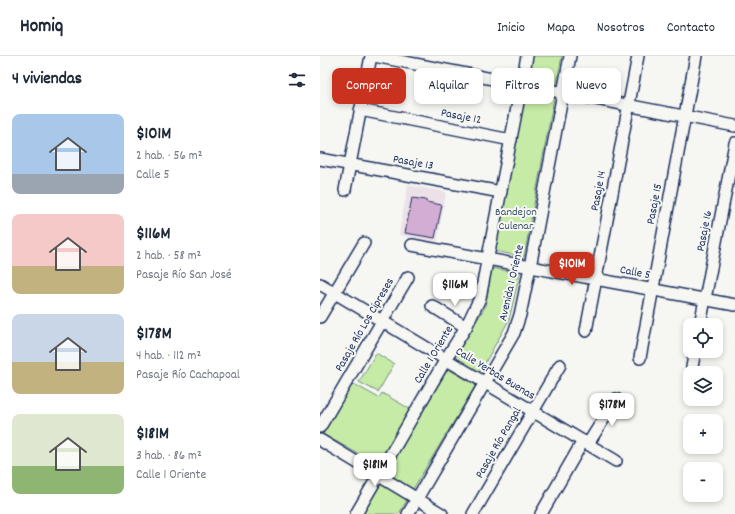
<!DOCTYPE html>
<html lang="es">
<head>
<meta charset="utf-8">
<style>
  body { margin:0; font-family:Dekko,sans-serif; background:#f2f2f3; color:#1f2937; height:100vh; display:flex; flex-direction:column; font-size:15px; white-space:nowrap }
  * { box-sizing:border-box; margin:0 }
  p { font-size:13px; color:#747a83 }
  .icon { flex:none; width:22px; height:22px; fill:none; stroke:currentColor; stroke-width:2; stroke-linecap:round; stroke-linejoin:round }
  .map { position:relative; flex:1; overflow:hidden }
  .drawer { display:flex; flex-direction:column; background:#fff; width:320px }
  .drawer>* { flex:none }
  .hud { position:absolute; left:12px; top:12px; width:343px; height:36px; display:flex; gap:8px }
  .tools { position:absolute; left:363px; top:262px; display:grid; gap:8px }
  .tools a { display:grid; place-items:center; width:40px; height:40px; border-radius:8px; background:#fff; box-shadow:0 2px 6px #0003; font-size:20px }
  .price { position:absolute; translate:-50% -34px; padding:0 9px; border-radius:8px; background:#fff; color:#222; font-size:13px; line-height:26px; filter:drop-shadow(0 1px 2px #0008) }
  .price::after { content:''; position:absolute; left:50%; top:24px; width:12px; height:9px; margin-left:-6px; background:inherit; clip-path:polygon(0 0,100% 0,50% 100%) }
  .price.selected { background:#c8321e; color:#fff }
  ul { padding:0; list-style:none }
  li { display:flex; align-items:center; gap:12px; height:100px; padding:0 12px }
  li span { display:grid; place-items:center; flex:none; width:112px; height:80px; border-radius:8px; color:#555 }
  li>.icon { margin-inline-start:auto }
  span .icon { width:48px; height:48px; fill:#fffc; stroke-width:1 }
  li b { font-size:17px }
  h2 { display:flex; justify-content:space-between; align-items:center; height:48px; padding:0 12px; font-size:17px }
  .pill { padding:0 14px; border-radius:8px; background:#fff; box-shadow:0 2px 6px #0003; font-size:14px; line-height:36px }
  .pill.selected { background:#c8321e; color:#fff }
  header { display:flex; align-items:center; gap:24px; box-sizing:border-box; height:56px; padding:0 20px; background:#fff; border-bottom:1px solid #e0e1e3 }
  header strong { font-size:19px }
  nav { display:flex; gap:22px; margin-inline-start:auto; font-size:14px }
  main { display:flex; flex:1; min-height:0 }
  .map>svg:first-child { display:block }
  .built { fill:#ece0e9 }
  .green { fill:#c6eba6; stroke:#708d82 }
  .building { fill:#d4add4; stroke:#1b2f5e }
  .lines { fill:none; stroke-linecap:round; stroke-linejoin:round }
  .minor-casing { stroke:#1b2f5e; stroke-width:14 }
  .minor { stroke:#f6f6f2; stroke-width:11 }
  .labels { text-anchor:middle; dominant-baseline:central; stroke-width:4; stroke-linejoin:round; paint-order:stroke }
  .street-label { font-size:12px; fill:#1b2f5e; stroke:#f6f6f2 }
  .park-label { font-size:12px; fill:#3d556c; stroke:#f6f6f2 }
</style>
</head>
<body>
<header>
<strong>Homiq</strong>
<nav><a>Inicio</a><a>Mapa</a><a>Nosotros</a><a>Contacto</a></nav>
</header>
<main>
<section class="drawer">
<h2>4 viviendas<svg class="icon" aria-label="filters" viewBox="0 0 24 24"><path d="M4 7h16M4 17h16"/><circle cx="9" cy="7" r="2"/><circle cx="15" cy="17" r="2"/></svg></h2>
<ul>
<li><span style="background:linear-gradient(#a9c7e8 75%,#9aa5b1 0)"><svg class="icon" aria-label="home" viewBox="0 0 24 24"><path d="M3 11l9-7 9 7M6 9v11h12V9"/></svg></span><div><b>$101M</b><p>2 hab. · 56 m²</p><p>Calle 5</p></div></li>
<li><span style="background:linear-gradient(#f6c9c9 65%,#c2b280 0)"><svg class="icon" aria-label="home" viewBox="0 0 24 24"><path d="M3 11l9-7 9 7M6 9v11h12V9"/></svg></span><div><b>$116M</b><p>2 hab. · 58 m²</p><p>Pasaje Río San José</p></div></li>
<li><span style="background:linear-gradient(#c9d6e8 60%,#c2b280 0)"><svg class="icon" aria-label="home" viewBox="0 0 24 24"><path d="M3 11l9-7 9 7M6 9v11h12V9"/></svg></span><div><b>$178M</b><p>4 hab. · 112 m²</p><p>Pasaje Río Cachapoal</p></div></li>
<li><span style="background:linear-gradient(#dfe7d0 65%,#8fb573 0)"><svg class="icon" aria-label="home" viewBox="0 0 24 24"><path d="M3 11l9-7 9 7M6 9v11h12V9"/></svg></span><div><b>$181M</b><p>3 hab. · 86 m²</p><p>Calle 1 Oriente</p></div></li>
</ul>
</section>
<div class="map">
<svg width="415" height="458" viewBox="0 0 415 458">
  <rect width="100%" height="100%" fill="#f6f6f2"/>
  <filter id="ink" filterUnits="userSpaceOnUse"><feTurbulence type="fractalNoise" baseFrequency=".025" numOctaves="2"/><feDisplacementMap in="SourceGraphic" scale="8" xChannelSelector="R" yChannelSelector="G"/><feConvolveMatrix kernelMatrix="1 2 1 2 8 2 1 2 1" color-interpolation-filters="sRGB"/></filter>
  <g filter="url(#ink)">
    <polygon class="built" points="88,129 126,136 117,186 79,179"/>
    <g class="green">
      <polygon points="211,0 242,0 204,201 174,195"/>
      <polygon points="172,212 200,217 189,264 160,316 134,301 165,251"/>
      <polygon points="56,297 74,308 58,336 39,326"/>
      <polygon points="128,313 156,329 93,433 66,416"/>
      <polygon points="32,327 59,342 62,337 90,353 58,409 3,378"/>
      <polygon points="62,426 88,442 79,458 43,458"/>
    </g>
    <polygon class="building" points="92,142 106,144 106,146 122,149 115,182 85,177"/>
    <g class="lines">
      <defs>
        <g id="minor">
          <polyline points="54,0 415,70"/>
          <polyline points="40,54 191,84"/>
          <polyline points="0,103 181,136"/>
          <polyline points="25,134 51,0"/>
          <polyline points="92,189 415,249"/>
          <polyline points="0,228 296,405"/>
          <polyline points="112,250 146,271"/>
          <polyline points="0,261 44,187"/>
          <polyline points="380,269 415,87"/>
          <polyline points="266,275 318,0"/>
          <polyline points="320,302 376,0"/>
          <polyline points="372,311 375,295"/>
          <polyline points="0,371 88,221"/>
          <polyline points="0,384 122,458"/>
          <polyline points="268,388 296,343"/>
          <polyline points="36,458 126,303 146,271 160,242 207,0"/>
          <polyline points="88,458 194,277 200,259 210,211 250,0"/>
          <polyline points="153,458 240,309"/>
          <polyline points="221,458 263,385"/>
        </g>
      </defs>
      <use href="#minor" class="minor-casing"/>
      <use href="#minor" class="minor"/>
    </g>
  </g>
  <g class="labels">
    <g class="street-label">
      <text transform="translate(141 61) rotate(11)">Pasaje 12</text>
      <text transform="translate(93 107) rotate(10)">Pasaje 13</text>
      <text transform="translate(279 135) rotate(-79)">Pasaje 14</text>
      <text transform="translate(335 148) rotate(-79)">Pasaje 15</text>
      <text transform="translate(385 175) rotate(-79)">Pasaje 16</text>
      <text transform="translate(315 217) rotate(11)">Calle 5</text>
      <text transform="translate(192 227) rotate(-77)">Avenida 1 Oriente</text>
      <text transform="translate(45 269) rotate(-60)">Pasaje Río Los Cipreses</text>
      <text transform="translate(114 299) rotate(-59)">Calle 1 Oriente</text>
      <text transform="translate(175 318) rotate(31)">Calle Yerbas Buenas</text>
      <text transform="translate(179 387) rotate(-60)">Pasaje Río Pangal</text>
    </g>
    <g class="park-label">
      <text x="196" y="156">Bandejon<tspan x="196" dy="14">Culenar</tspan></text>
    </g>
  </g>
</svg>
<div class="tools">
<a><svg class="icon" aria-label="locate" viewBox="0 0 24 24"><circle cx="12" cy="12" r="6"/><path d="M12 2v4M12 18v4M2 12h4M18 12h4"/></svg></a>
<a><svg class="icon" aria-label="layers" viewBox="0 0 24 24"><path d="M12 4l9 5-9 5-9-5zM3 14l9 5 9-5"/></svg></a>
<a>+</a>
<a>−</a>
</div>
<b class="price selected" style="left:252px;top:230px">$101M</b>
<b class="price" style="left:135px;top:251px">$116M</b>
<b class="price" style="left:292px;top:371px">$178M</b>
<b class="price" style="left:55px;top:431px">$181M</b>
<div class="hud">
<a class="pill selected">Comprar</a>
<a class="pill">Alquilar</a>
<a class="pill">Filtros</a>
<a class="pill">Nuevo</a>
</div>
</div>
</main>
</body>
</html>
